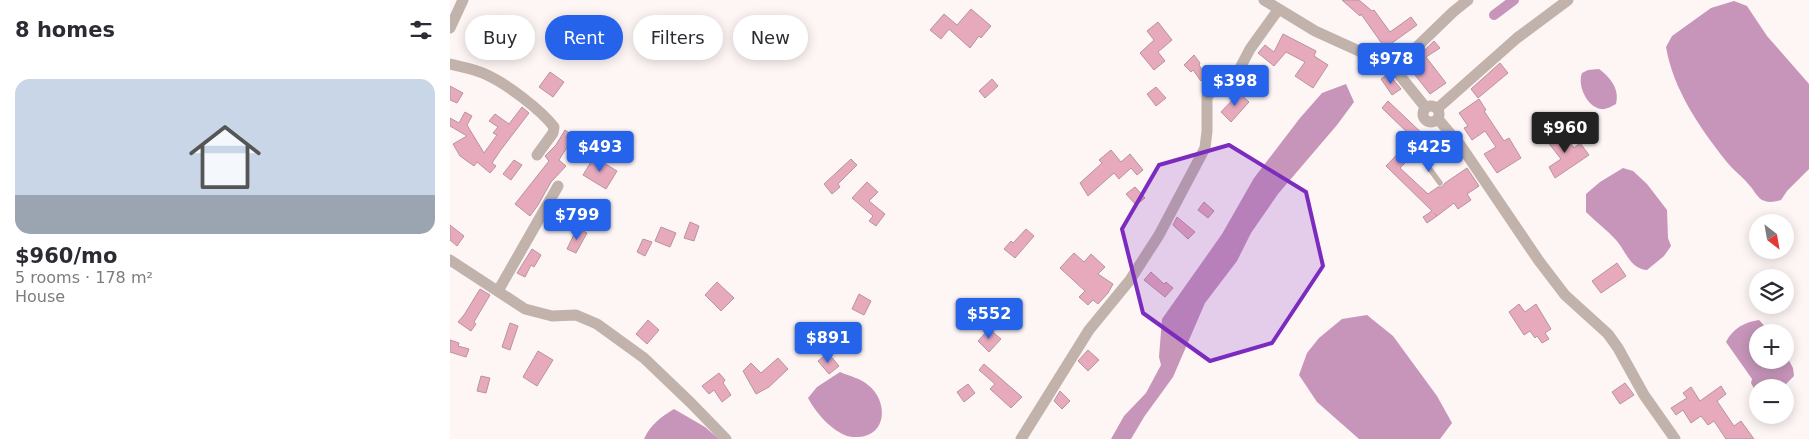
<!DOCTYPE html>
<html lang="en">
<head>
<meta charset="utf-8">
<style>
  body { margin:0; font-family:"DejaVu Sans",sans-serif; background:#f7f7f7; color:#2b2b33; height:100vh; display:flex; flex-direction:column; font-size:19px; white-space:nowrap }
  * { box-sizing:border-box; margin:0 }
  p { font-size:16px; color:#7c7c81 }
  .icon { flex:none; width:28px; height:28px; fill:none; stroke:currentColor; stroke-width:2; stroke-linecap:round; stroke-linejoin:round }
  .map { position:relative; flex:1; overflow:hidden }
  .panel { display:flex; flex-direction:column; background:#fff; width:450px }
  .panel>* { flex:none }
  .top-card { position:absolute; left:15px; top:15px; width:475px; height:45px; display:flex; gap:10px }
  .needle { width:32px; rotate:149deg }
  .controls { position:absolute; left:1299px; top:214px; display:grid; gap:10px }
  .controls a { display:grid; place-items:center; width:45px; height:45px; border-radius:50%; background:#fff; box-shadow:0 2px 12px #0003; font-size:25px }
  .price { position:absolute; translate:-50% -42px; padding:0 11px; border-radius:5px; background:#2563eb; color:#fff; font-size:16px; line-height:32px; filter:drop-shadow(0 1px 2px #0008) }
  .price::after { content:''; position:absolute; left:50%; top:30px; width:15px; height:11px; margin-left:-8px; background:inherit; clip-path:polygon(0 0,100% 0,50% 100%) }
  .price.on { background:#222; color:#fff }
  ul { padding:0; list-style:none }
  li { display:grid; align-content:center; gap:10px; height:265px; padding:0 15px }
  li span { display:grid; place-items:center; height:155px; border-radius:15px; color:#555 }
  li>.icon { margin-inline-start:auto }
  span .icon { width:90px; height:90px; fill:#fffc; stroke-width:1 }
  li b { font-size:21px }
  h2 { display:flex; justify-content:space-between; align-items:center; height:60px; padding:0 15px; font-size:21px }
  .chip { padding:0 18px; border-radius:22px; background:#fff; box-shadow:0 2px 12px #0003; font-size:18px; line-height:45px }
  .chip.on { background:#2563eb; color:#fff }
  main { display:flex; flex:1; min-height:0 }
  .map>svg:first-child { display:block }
  .water { fill:#c695b9 }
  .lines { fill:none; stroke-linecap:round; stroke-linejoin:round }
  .canal { stroke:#c695b9; stroke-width:10 }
  .building { fill:#e7aabd; stroke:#b7949e }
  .service { stroke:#c1b2ac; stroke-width:5.5 }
  .minor { stroke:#c1b2ac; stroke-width:11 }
  .marked { fill:#7b2cbf; fill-opacity:0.2; stroke:#7b2cbf; stroke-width:4; stroke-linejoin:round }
</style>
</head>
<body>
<main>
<section class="panel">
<h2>8 homes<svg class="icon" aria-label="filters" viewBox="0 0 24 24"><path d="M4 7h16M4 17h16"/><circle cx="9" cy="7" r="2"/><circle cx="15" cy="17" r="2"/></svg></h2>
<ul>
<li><span style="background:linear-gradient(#c9d6e8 75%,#9aa5b1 0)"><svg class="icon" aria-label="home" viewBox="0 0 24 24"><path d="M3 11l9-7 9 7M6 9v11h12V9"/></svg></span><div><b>$960/mo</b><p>5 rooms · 178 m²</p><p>House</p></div></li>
</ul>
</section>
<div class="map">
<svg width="1359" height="439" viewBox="0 0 1359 439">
  <rect width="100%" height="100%" fill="#fef5f5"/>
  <g class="water">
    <path d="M1284,1L1297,6L1317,36L1359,84V169L1337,191L1331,200C1323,202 1319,203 1312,200C1307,197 1304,190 1300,186C1293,177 1283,170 1276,161C1250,128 1223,89 1216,47L1222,36L1261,8Z"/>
    <path d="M1149,69C1160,77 1170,89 1166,104C1162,106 1156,110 1151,109C1137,107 1127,85 1132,73L1138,70Z"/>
    <polygon points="896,84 904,102 887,125 828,194 801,233 787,261 755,303 723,377 694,417 681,439 661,439 674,416 696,393 711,365 709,357 712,319 772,234 804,178 850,118 872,93"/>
    <path d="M1173,168L1183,171L1197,184L1217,210L1218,238L1221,246L1214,256L1197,270C1180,269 1176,251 1166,240C1157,230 1146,222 1136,212V194L1150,182Z"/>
    <polygon points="917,315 943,336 987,396 1002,423 990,439 909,439 867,402 849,375 857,353 869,338 892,319"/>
    <path d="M1309,320L1320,332H1308V360H1335V353L1343,368L1344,376L1333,387L1308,388L1307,394L1301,383L1302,379L1276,342C1283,328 1295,322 1309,320Z"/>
    <path d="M390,372C399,376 410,378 418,385C438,400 438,436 408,437C405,437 400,437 397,436C381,430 366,413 358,398L367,387Z"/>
    <path d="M224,409L255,427L269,439H194C200,425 211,417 224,409Z"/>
  </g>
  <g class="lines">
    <polyline class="canal" points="1044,15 1064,0"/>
  </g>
  <g class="building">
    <polygon points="892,0 909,0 922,11 924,10 940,32 961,17 967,25 935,48 911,14 910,16"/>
    <polygon points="521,9 541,26 531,38 529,36 520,48 499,29 491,39 480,30 494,14 507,25"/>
    <polygon points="708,22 722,40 708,52 715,61 704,70 690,53 704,40 697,31"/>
    <polygon points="833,34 866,51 864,56 878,65 863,88 845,76 855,62 836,52 824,66 808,53 815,45 824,52"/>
    <polygon points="984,41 990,48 976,57 996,83 980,94 958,66"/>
    <polygon points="744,55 750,63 749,65 757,77 751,81 743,70 741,72 734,65"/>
    <polygon points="1050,63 1058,73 1028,98 1021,89"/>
    <polygon points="100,72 114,82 103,97 89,87"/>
    <polygon points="937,75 942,78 951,89 942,95 931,79"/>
    <polygon points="542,79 548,86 535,98 529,91"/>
    <polygon points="0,86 13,93 7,103 0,100"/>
    <polygon points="706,87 716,98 706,106 697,94"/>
    <polygon points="789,93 799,102 781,122 771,112"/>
    <polygon points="1029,99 1036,110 1034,111 1054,141 1059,138 1071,158 1047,173 1034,154 1046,147 1035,131 1022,140 1014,128 1018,126 1009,113"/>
    <polygon points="938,101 978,139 950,168 978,194 988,187 992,187 995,183 1017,168 1029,186 1017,194 1021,200 1008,209 1004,203 987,216 984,213 987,216 977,223 973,217 982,211 936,166 963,138 932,108"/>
    <polygon points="72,107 79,113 50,151 42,163 46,166 40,173 27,162 24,166 10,156 3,144 17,136 0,126 0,118 9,123 15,112 22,116 17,125 34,153 47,135 43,133 48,127 39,121 45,114 59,124"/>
    <polygon points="115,130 124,136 109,160 116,166 101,182 88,205 80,216 65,204 99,161 95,156 106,145"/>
    <polygon points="1111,130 1124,148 1130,143 1139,155 1105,178 1099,167 1111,159 1097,141"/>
    <polygon points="661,150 671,162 680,154 693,170 687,175 681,168 669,179 664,173 638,196 630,183 652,163 649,160"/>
    <polygon points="144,157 167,171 156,189 133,175"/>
    <polygon points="401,159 407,165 388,184 390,187 382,194 374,184"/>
    <polygon points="64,160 72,165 61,180 53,174"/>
    <polygon points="417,182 428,192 419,201 435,214 426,226 419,221 423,216 402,198"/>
    <polygon points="685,187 695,198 686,205 676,194"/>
    <polygon points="109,199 120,207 111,218 102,211"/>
    <polygon points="754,202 764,211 758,218 748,210"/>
    <polygon points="727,217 745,232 738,239 723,225"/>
    <polygon points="240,222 249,226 244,241 234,238"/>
    <polygon points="0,225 14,236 7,246 0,240"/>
    <polygon points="211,227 226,233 220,247 205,241"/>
    <polygon points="127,228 137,233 126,253 117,249"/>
    <polygon points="576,229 584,236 565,258 554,249 561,241 563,243"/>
    <polygon points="193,239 202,242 195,256 187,252"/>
    <polygon points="82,249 91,255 84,267 81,265 75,277 67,273"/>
    <polygon points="624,253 634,262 641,254 655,267 648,274 663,284 658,293 648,304 643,300 638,305 629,297 635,291 610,268"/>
    <polygon points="1167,263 1176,276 1151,293 1142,281"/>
    <polygon points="701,272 714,284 716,282 723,288 715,297 694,280"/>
    <polygon points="267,282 284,298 271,311 255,295"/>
    <polygon points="30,289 40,295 24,322 26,324 21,331 8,322 14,315"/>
    <polygon points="409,294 421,301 414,315 402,309"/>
    <polygon points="1069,304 1075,312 1086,304 1101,329 1095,333 1099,339 1092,343 1087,336 1085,338 1080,331 1074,335 1059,312"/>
    <polygon points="198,320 209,330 197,344 186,334"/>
    <polygon points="60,323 68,326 60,350 52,347"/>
    <polygon points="539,329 551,339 539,352 528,341"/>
    <polygon points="0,340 9,343 8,346 19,349 16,357 0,352"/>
    <polygon points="638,350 649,360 638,371 628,361"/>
    <polygon points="88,351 103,360 87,386 73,377"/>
    <polygon points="378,353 389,366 379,374 368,361"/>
    <polygon points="328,358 338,369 319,387 306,394 293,371 301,363 311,373"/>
    <polygon points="534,364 572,397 561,408 540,389 545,384 529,370"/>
    <polygon points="269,373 275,380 273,383 281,395 272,402 264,390 259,394 252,386"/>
    <polygon points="31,376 40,378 36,393 27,391"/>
    <polygon points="1175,383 1184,395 1170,404 1162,392"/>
    <polygon points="518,384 525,393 514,402 507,392"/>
    <polygon points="1271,386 1276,394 1267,401 1284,426 1291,421 1304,439 1276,439 1264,421 1258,425 1251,416 1241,423 1233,410 1226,415 1221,408 1237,398 1233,393 1241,387 1250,401"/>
    <polygon points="610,391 620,401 612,409 604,401"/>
  </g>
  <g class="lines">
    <polyline class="service" points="990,183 974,161 974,153 998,131"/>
    <g class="minor">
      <polyline points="814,0 865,31 909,51 936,65 947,72 976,108"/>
      <polyline points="0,28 13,0"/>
      <path d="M0,64C12,67 26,69 37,75C57,84 91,110 104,127L103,133L87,155"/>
      <polyline points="943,70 1003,12 1018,0"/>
      <circle cx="981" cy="114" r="8"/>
      <polyline points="988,108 1067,38 1118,0"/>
      <polyline points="988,119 1011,146 1089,261 1115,295 1158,334 1168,348 1194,395 1225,439"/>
      <polyline points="0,260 75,309 102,316 126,315 147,324 194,358 241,403 276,439"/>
      <polyline points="48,291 108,186"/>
      <polyline points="571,439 639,330 680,280 709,235 755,148 757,131 757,96 789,70 800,49 828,10"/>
    </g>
  </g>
  <path class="marked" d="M779,145L856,192L873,266L822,343L760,361L693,313L672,229L709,165Z"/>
</svg>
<div class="controls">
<a><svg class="needle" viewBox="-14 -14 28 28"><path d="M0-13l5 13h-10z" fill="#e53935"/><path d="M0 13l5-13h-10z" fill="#7c7c81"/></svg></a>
<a><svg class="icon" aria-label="layers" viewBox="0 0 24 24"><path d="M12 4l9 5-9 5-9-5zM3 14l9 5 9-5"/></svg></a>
<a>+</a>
<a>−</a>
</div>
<b class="price" style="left:941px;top:85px">$978</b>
<b class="price" style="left:785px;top:107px">$398</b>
<b class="price on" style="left:1115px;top:154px">$960</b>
<b class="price" style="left:150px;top:173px">$493</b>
<b class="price" style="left:979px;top:173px">$425</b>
<b class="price" style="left:127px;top:241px">$799</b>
<b class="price" style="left:539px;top:340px">$552</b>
<b class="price" style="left:378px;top:364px">$891</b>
<div class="top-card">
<a class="chip">Buy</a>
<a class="chip on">Rent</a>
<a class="chip">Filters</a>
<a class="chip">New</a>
</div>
</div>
</main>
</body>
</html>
